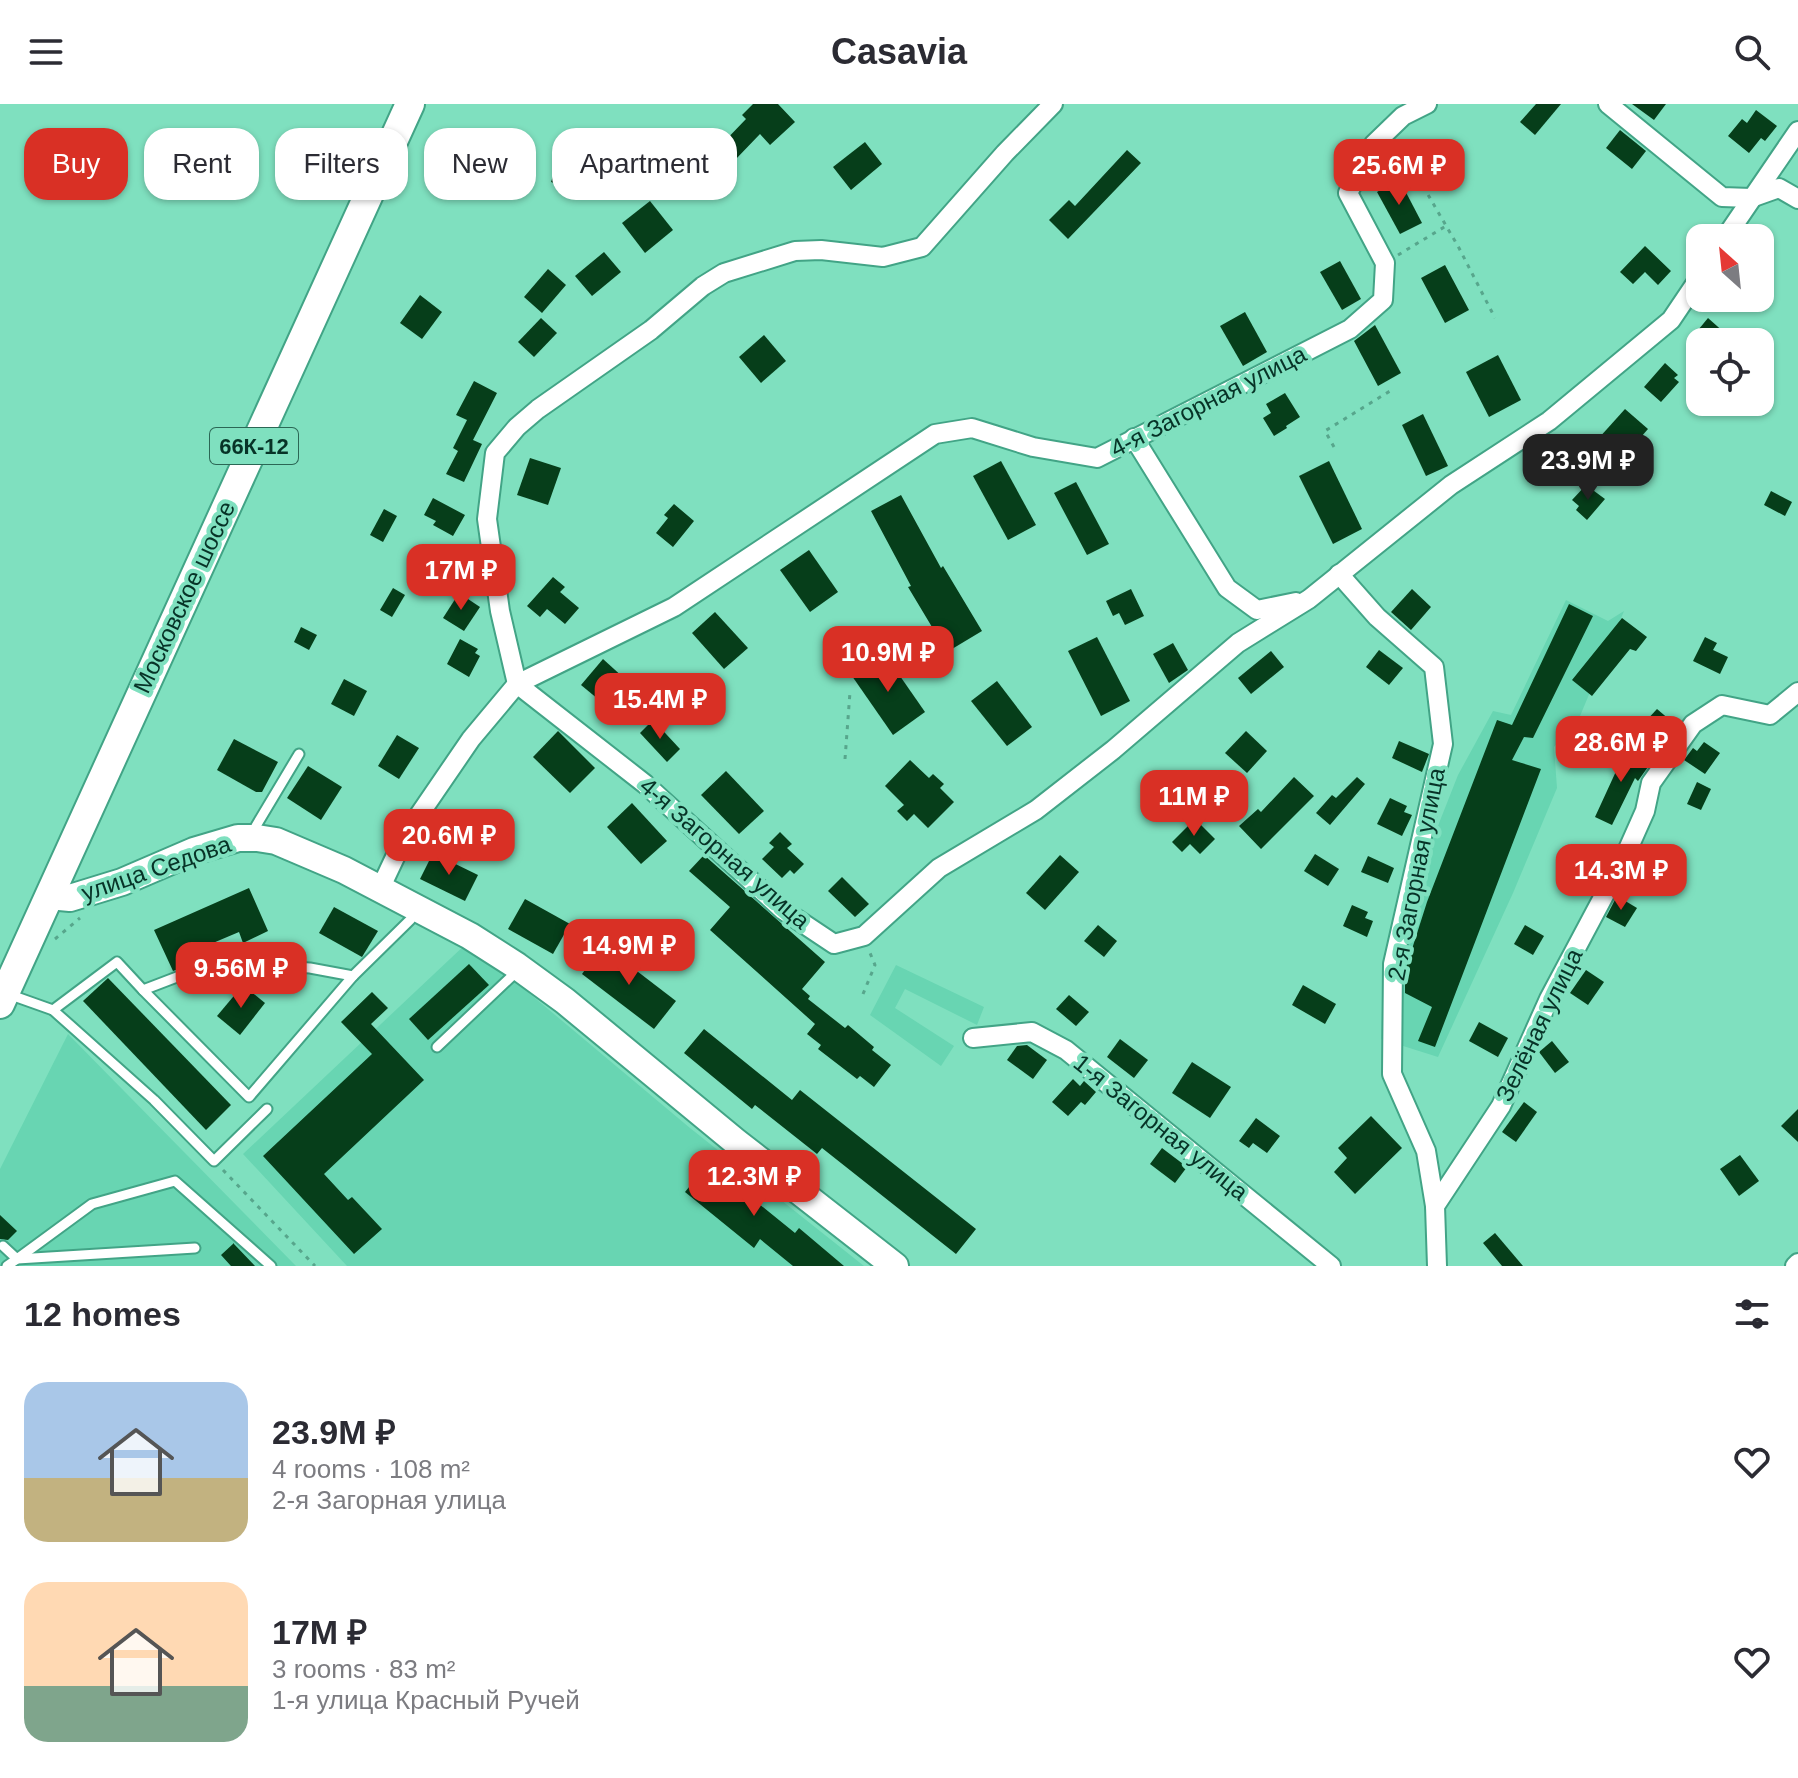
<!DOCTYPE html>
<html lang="en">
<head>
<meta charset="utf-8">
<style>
  body { margin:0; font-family:Arial,sans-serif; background:#f7f7f7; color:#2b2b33; height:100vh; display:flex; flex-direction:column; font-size:30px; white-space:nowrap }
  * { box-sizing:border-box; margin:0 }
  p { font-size:26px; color:#7c7c81 }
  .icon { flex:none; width:44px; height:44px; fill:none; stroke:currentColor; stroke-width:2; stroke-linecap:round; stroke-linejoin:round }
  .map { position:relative; height:1162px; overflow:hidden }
  .sheet { display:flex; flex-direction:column; background:#fff; flex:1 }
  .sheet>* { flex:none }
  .hud { position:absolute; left:24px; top:24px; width:800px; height:72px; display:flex; gap:16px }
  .needle { width:52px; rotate:333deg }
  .tools { position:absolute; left:1686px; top:120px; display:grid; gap:16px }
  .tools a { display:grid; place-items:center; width:88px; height:88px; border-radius:16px; background:#fff; box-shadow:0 2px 6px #0004; font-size:40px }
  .price { position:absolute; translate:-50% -68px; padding:0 18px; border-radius:16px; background:#d93025; color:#fff; font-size:26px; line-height:52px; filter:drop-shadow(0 2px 4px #0008) }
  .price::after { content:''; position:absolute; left:50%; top:48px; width:24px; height:18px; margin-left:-12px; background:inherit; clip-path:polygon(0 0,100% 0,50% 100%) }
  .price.on { background:#222; color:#fff }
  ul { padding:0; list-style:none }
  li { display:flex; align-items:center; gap:24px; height:200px; padding:0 24px }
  li span { display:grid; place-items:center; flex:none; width:224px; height:160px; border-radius:24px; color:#555 }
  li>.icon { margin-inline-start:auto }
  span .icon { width:96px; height:96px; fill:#fffc; stroke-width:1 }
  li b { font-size:34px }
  h2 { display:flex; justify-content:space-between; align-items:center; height:96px; padding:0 24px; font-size:34px }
  .tag { padding:0 28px; border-radius:24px; background:#fff; box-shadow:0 2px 6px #0004; font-size:28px; line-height:72px }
  .tag.on { background:#d93025; color:#fff }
  header { display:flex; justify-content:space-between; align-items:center; height:104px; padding:0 24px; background:#fff; font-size:36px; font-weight:700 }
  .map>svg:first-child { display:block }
  .built { fill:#68d5b2 }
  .building { fill:#063e1a }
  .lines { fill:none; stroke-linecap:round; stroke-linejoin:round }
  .lane-casing { stroke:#42a486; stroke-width:13 }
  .street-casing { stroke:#42a486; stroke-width:22 }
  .secondary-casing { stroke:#42a486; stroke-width:30 }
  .primary-casing { stroke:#42a486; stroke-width:32 }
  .path { stroke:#57a68c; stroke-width:3; stroke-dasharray:4 6; stroke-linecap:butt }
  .lane { stroke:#fff; stroke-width:9 }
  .street { stroke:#fff; stroke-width:18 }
  .secondary { stroke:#fff; stroke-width:26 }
  .primary { stroke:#fff; stroke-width:28 }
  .labels { text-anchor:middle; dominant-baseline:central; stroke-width:8; stroke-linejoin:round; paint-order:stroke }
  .shield { fill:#7fe0bf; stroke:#2b6755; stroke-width:2 }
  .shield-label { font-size:22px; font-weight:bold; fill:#073327 }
  .street-label { font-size:24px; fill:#073327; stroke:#7fe0bf }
</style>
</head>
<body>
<header><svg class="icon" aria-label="menu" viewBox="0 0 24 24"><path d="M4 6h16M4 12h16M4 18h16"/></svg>Casavia<svg class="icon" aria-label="search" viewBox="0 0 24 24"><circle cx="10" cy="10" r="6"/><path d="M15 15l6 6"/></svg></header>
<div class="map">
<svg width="1798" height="1162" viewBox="0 0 1798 1162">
  <rect width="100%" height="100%" fill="#7fe0bf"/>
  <g class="built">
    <polygon points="1566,496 1608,517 1624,507 1580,612 1554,643 1557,684 1513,789 1438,953 1381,935 1383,876 1390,825 1432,737 1458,671 1493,607 1511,611"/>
    <polygon points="468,838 690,1024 864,1162 347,1162 243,1050"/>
    <polygon points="896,861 984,903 977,921 905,885 895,904 954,942 941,962 870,911"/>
    <polygon points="68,930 296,1162 0,1162 0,1065"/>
  </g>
  <g class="building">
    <polygon points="753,0 778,0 795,18 770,41 760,30 735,56 720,42 746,15 742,11"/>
    <polygon points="1536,0 1561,0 1535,31 1520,18"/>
    <polygon points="1632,0 1666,0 1654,16"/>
    <polygon points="1756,6 1777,22 1765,37 1761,34 1749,49 1728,32 1742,15 1747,19"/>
    <polygon points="1620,26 1646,47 1632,65 1606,44"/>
    <polygon points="865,38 882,60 851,86 833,63"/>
    <polygon points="1127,46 1141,59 1068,135 1049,116 1069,96 1075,102"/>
    <polygon points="561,50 580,57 570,84 551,78"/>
    <polygon points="1399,75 1422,119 1400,130 1377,88"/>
    <polygon points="650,97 673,126 645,149 622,119"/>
    <polygon points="1645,142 1671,167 1658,181 1645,168 1633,180 1620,168"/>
    <polygon points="604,148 621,168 592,192 575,172"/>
    <polygon points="1340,157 1361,195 1342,206 1320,168"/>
    <polygon points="1445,161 1469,206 1445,219 1421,174"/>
    <polygon points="548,165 566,181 542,209 524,193"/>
    <polygon points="420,191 442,208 422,235 400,219"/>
    <polygon points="1245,208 1267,248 1243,262 1220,222"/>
    <polygon points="541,214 557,229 534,253 518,238"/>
    <polygon points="1708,214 1735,238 1703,238 1694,231"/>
    <polygon points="1375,221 1401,269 1378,282 1354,237"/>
    <polygon points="764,231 786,257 761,279 739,253"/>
    <polygon points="1498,251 1521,296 1489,313 1466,268"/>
    <polygon points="1665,259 1678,271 1674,274 1679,278 1661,298 1644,283"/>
    <polygon points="474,277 497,289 473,336 482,340 464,378 446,370 458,347 453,344 467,316 456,311"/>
    <polygon points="1285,289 1300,313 1286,322 1287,324 1274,332 1263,314 1271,309 1266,300"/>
    <polygon points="1625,305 1648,325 1621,356 1598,335"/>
    <polygon points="1423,310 1448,362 1426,372 1402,321"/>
    <polygon points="530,354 561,364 548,401 517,391"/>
    <polygon points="1001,357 1036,421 1008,436 973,372"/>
    <polygon points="1329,357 1362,425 1333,440 1299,372"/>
    <polygon points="1076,378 1109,440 1087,451 1054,389"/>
    <polygon points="1586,381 1605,395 1587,416 1576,406 1579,402 1572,396"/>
    <polygon points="1771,387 1792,398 1785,412 1764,401"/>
    <polygon points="901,391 941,464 943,462 982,527 947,548 908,483 911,482 871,407"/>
    <polygon points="433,394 465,411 453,432 433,421 436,417 424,411"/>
    <polygon points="674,400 694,417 673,443 656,429 668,414 664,411"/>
    <polygon points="384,405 397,412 383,438 370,431"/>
    <polygon points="809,446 838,488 810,508 780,466"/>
    <polygon points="553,473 565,483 560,488 579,504 565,520 547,505 540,513 527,502"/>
    <polygon points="393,484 405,491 392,513 380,506"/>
    <polygon points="1131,485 1144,512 1125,521 1119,509 1113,512 1106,497"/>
    <polygon points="1412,485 1431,503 1411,526 1391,508"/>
    <polygon points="459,489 480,503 464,527 443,514"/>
    <polygon points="1569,500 1593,512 1533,634 1524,633 1512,656 1541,665 1435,943 1418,937 1432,903 1405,889 1405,867 1427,798 1497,616 1512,621"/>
    <polygon points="715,508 748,544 724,565 692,529"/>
    <polygon points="1622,514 1647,533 1636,547 1630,545 1592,592 1572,576"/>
    <polygon points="301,523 317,531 309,546 294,538"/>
    <polygon points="1097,533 1130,597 1101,612 1068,547"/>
    <polygon points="1705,533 1717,539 1713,546 1728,553 1720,570 1693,557"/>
    <polygon points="460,535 478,545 475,549 480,552 469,573 447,560"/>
    <polygon points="1173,539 1188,566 1169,579 1153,550"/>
    <polygon points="1379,546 1403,564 1389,581 1366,563"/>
    <polygon points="1271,547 1284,563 1251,590 1238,574"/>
    <polygon points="884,549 925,608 893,631 852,572"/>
    <polygon points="603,555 625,575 604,600 581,581"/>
    <polygon points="344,575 367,587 354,612 331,600"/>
    <polygon points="997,577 1032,623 1007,642 971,597"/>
    <polygon points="1657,605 1677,622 1667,636 1663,636 1644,619"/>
    <polygon points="653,616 680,645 667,658 640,629"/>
    <polygon points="558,627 595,664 570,689 533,653"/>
    <polygon points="1246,627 1267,647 1247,669 1225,649"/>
    <polygon points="397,631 419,644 399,675 378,662"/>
    <polygon points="234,635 278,658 262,688 256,688 217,666"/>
    <polygon points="1399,637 1429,650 1422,668 1392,654"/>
    <polygon points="1704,638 1720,649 1705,670 1684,656 1693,644 1697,647"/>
    <polygon points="1624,642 1650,660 1638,677 1635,674 1612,721 1595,713 1618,663 1612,659"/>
    <polygon points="910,656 929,674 933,670 944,680 940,684 954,698 928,724 914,710 907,717 897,707 904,701 885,682"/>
    <polygon points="308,662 342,683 321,716 287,694"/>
    <polygon points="726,667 764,707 739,730 701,691"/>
    <polygon points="1294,673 1314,692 1261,745 1239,722 1258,705 1261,708"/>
    <polygon points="1357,673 1365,680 1330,721 1316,709 1332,691 1336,694"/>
    <polygon points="1697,678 1711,685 1701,706 1687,700"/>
    <polygon points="1390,694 1407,702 1404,708 1412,711 1402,732 1377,720"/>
    <polygon points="632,699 667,737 641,760 607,723"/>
    <polygon points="1195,715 1215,735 1200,750 1190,740 1182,748 1172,738"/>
    <polygon points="780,728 792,740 787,744 804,760 794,770 790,766 782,774 762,755 774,743 769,739"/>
    <polygon points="433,749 478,771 465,797 420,775"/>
    <polygon points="1315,750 1339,765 1328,782 1304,767"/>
    <polygon points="704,751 825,858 802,885 810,892 808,895 845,924 848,921 874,943 872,946 891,961 874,983 860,972 857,975 818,945 821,941 807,930 815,920 710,826 730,803 689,767"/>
    <polygon points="1060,751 1079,768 1045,806 1026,789"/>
    <polygon points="1368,752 1394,764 1388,779 1361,768"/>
    <polygon points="842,773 869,800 855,813 828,787"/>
    <polygon points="249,784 268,827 243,839 239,828 194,847 199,858 173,867 154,826"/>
    <polygon points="1617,792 1637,804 1625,823 1606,813"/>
    <polygon points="525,795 570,820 553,850 508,825"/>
    <polygon points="1352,801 1368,808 1365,814 1373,817 1367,833 1343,822"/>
    <polygon points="334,803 378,827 362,853 319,829"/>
    <polygon points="1098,821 1117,837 1104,853 1084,837"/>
    <polygon points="1525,821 1544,832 1533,851 1514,840"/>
    <polygon points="603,841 676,897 654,925 582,870"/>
    <polygon points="469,860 489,881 428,936 409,915"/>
    <polygon points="1586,866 1604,878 1588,901 1570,889"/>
    <polygon points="108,874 231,1001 206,1026 83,897"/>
    <polygon points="243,881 265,899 240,931 217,912"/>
    <polygon points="1303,881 1336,900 1325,920 1292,901"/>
    <polygon points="372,888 388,904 371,920 424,976 324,1070 348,1096 352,1093 382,1125 354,1150 263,1052 372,950 341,918"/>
    <polygon points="1069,891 1089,908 1076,922 1056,905"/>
    <polygon points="1479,918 1508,934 1498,953 1469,937"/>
    <polygon points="704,925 792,996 800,986 976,1125 956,1150 822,1044 817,1050 755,1001 752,1005 684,949"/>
    <polygon points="1120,935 1148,956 1134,974 1107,953"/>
    <polygon points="1552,937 1569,958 1555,969 1539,948"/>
    <polygon points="1027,941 1047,956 1033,975 1007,956 1017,942"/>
    <polygon points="1192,958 1231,983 1210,1014 1172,989"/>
    <polygon points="1073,975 1080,982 1084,977 1096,988 1085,1001 1081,998 1068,1012 1052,998"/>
    <polygon points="1524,998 1537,1008 1516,1038 1502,1028"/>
    <polygon points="1798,1005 1798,1038 1781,1022"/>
    <polygon points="1371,1012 1402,1044 1355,1090 1334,1068 1347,1054 1338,1044"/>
    <polygon points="1256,1014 1280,1032 1267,1049 1253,1039 1249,1044 1239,1037"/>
    <polygon points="1162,1044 1187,1063 1175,1079 1150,1060"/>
    <polygon points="1740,1051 1759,1077 1739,1092 1720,1065"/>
    <polygon points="712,1055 747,1082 743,1087 795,1129 799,1124 844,1162 793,1162 760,1135 754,1144 685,1088"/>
    <polygon points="0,1111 17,1127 8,1136 0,1135"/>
    <polygon points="1495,1129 1523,1162 1502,1162 1483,1139"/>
    <polygon points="234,1139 234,1140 255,1162 231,1162 221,1151"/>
  </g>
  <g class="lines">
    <defs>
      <g id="lane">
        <polyline points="256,731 256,722 299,650"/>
        <polyline points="143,886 249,993 353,872 410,816 415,808"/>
        <polyline points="8,890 53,906 154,996 214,1057 267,1005"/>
        <polyline points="53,906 117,858 143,886 190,868 279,862 310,864 353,872"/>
        <polyline points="437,943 512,872 516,865"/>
        <polyline points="3,1142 17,1155 92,1100 175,1077 271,1162"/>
        <polyline points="7,1162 17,1155 195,1144"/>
      </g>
      <g id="street">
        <polyline points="1053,0 1005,49 922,143 883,153 821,146 795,147 724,169 703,182 651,226 538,305 517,323 495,349 487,415 500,507 517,580 645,680 783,806 834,840 864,832 939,764 1036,706 1113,646 1238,539 1309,495 1451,381 1549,317 1671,216 1700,173"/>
        <polyline points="1608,0 1722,93 1751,94 1779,84 1798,95"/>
        <polyline points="1725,134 1798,27"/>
        <polyline points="1134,334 1227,484 1257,506 1296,498"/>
        <polyline points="1339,470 1377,513 1434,563 1443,640 1393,860 1392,970 1426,1047 1435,1102"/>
        <polyline points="380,785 406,730 471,635 517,580 674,503 935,330 972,324 1033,343 1097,354 1350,225 1383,196 1385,159 1348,89 1374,40 1403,12 1427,0"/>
        <polyline points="973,934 1032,928 1066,946 1331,1162"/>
        <polyline points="1437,1162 1435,1102 1501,1002 1549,895 1625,752 1645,707 1651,679 1693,620 1722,601 1770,611 1798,588"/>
        <polyline points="1795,1162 1798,1159"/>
      </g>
      <polyline id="secondary" points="49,792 70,794 122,778 194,747 238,734 257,734 276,737 344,766 470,832 517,862 565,897 736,1038 895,1162"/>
      <polyline id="primary" points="0,900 410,0"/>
    </defs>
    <use href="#lane" class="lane-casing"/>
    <use href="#street" class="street-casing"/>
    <use href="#secondary" class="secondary-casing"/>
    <use href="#primary" class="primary-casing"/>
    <g class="path">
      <polyline points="1398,39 1459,144 1495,214"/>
      <polyline points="1398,151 1446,122"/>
      <polyline points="1334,343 1325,327 1390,287"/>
      <polyline points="845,655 850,588"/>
      <polyline points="55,835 80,814"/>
      <polyline points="863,890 875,861 870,849"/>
      <polyline points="223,1066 315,1162"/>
    </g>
    <use href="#lane" class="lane"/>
    <use href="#street" class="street"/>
    <use href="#secondary" class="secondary"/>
    <use href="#primary" class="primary"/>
  </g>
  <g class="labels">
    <rect class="shield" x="210" y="324" width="88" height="36" rx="6"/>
    <g class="shield-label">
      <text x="254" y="342">66К-12</text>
    </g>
    <g class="street-label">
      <text transform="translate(1208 297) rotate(-27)">4-я Загорная улица</text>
      <text transform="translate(184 493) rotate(-65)">Московское шоссе</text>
      <text transform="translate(725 749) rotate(41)">4-я Загорная улица</text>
      <text transform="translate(156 764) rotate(-19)">улица Седова</text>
      <text transform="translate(1416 770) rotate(-79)">2-я Загорная улица</text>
      <text transform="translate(1539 921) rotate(-64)">Зелёная улица</text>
      <text transform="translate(1161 1023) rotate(39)">1-я Загорная улица</text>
    </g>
  </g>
</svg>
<div class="tools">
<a><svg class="needle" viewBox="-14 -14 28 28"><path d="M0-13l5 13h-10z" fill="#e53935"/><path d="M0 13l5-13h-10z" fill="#7c7c81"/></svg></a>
<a><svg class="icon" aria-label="locate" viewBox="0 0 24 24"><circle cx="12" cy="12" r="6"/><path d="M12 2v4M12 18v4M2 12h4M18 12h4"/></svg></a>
</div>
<b class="price" style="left:1399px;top:103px">25.6M ₽</b>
<b class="price on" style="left:1588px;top:398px">23.9M ₽</b>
<b class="price" style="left:461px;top:508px">17M ₽</b>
<b class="price" style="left:888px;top:590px">10.9M ₽</b>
<b class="price" style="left:660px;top:637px">15.4M ₽</b>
<b class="price" style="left:1621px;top:680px">28.6M ₽</b>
<b class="price" style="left:1194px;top:734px">11M ₽</b>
<b class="price" style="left:449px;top:773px">20.6M ₽</b>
<b class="price" style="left:1621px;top:808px">14.3M ₽</b>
<b class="price" style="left:629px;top:883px">14.9M ₽</b>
<b class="price" style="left:241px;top:906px">9.56M ₽</b>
<b class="price" style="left:754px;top:1114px">12.3M ₽</b>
<div class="hud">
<a class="tag on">Buy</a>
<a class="tag">Rent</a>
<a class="tag">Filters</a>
<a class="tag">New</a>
<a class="tag">Apartment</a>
</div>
</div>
<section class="sheet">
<h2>12 homes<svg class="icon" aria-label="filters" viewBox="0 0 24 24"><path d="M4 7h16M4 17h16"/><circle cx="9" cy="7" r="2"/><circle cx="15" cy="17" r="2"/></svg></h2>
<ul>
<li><span style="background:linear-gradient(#a9c7e8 60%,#c2b280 0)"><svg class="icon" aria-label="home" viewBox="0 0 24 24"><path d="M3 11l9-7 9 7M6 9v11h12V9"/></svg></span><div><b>23.9M ₽</b><p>4 rooms · 108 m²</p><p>2-я Загорная улица</p></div><svg class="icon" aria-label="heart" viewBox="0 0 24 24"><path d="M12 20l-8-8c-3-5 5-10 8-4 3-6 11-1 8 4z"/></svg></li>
<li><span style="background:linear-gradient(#ffd9b3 65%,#7fa58c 0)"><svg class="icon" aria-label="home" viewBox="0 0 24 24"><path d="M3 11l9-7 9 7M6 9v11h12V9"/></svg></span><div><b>17M ₽</b><p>3 rooms · 83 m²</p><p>1-я улица Красный Ручей</p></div><svg class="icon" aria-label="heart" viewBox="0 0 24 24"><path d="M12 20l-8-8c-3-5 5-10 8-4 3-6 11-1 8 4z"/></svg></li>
</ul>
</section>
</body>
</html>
